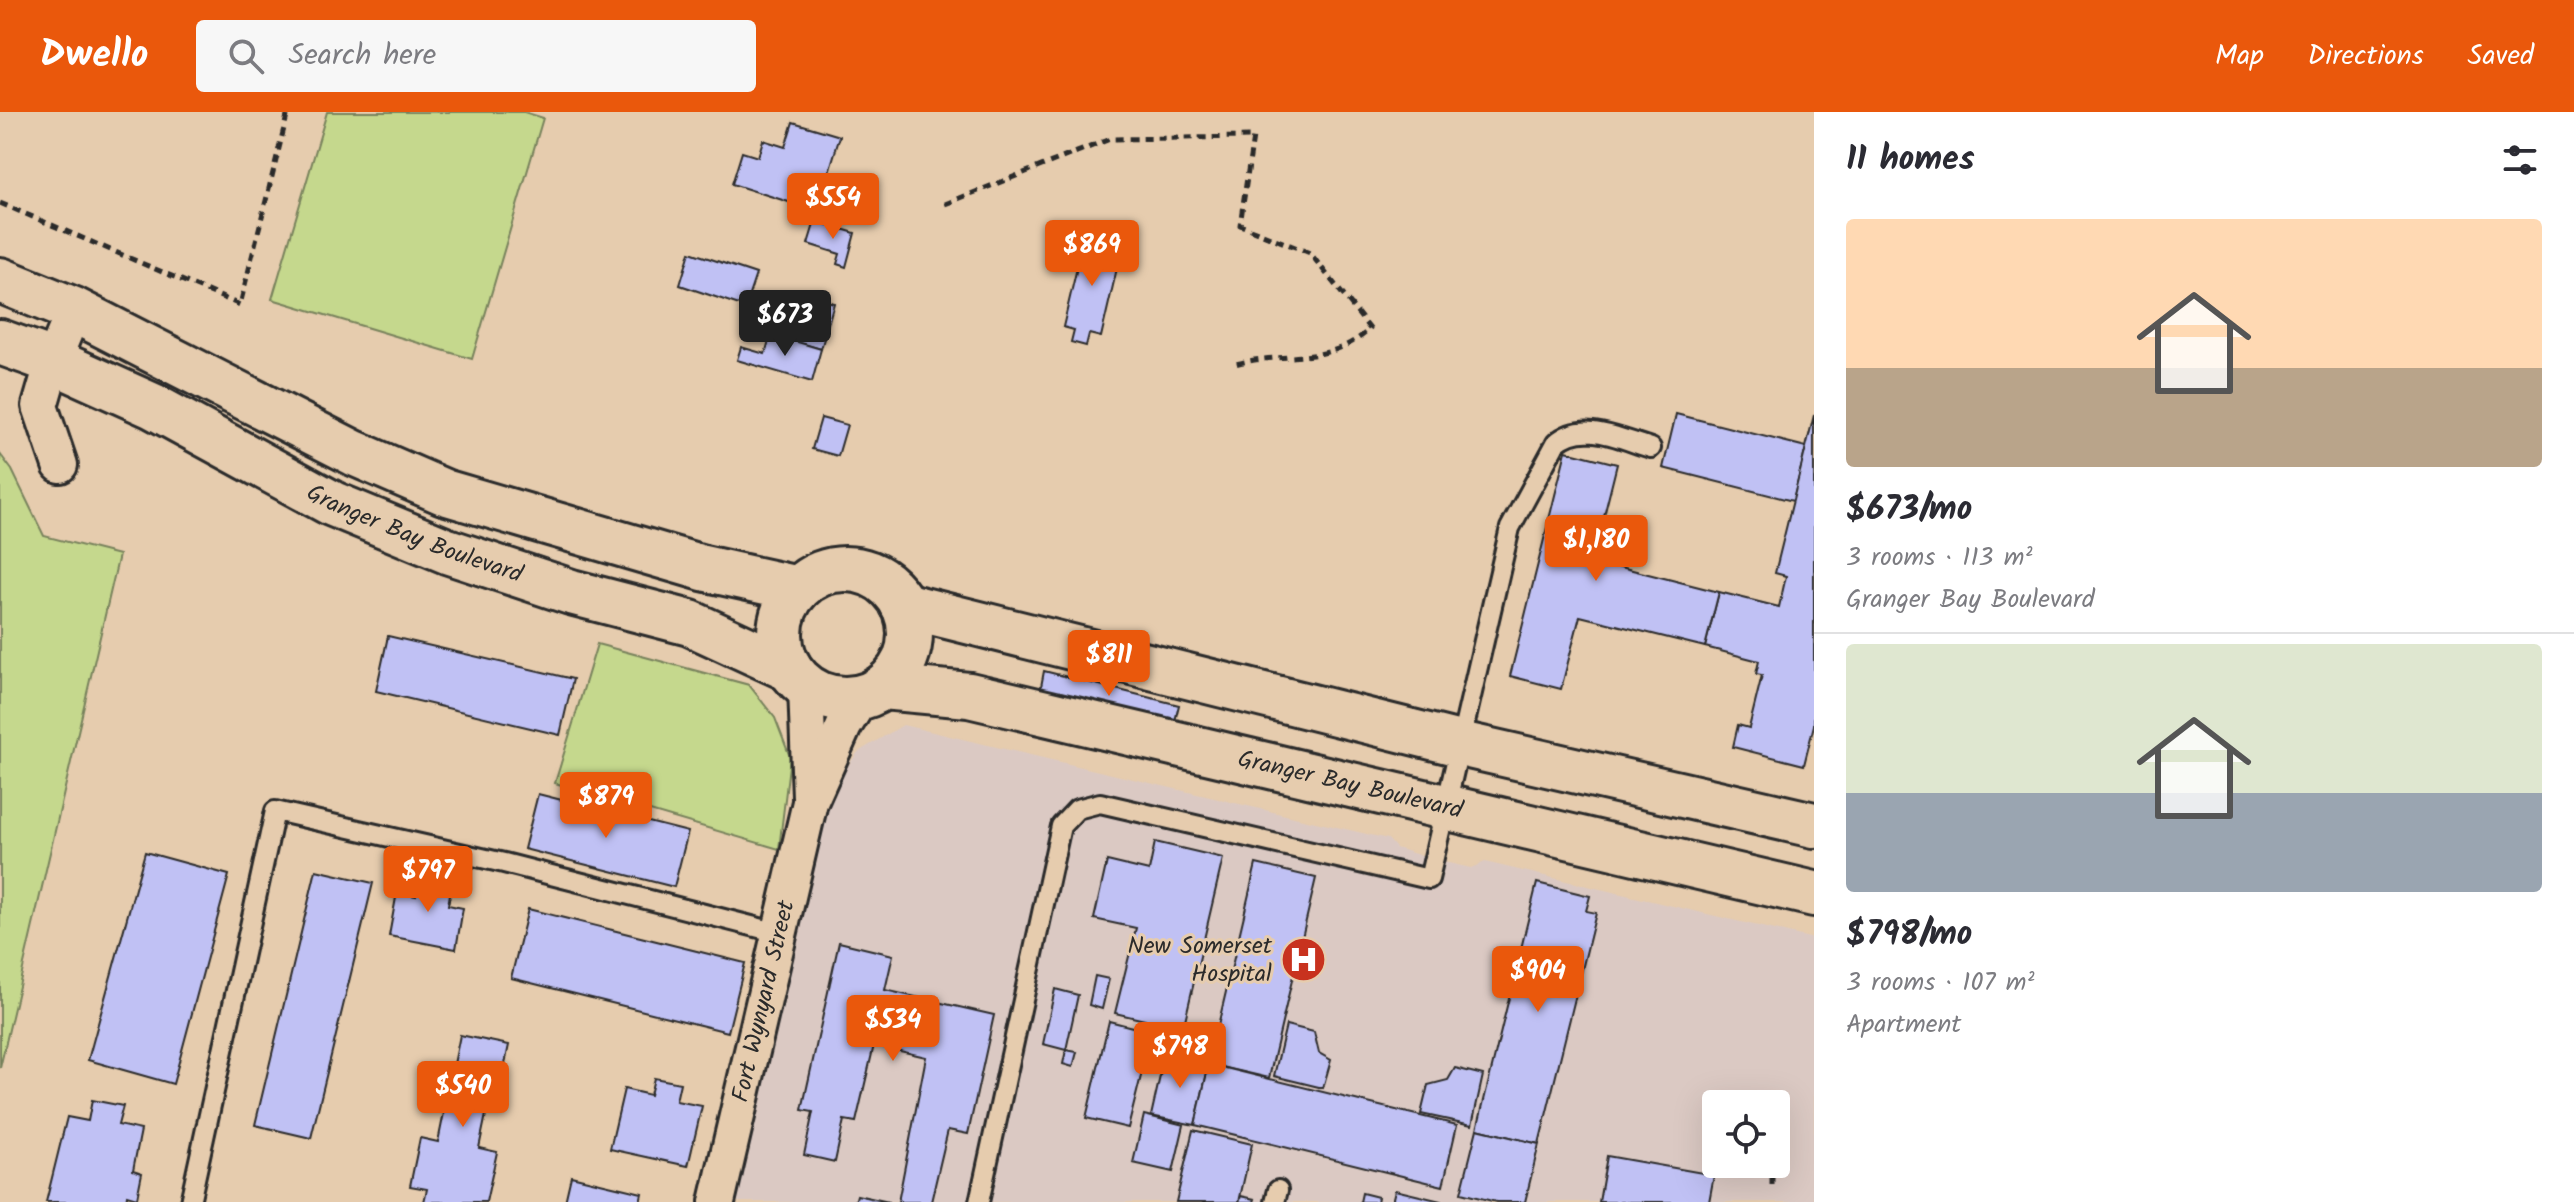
<!DOCTYPE html>
<html lang="en">
<head>
<meta charset="utf-8">
<style>
  body { margin:0; font-family:Kalam,sans-serif; background:#f7f7f7; color:#2b2b33; height:100vh; display:flex; flex-direction:column; font-size:30px; white-space:nowrap }
  * { box-sizing:border-box; margin:0 }
  p { font-size:26px; color:#7c7c81 }
  .icon { flex:none; width:44px; height:44px; fill:none; stroke:currentColor; stroke-width:2; stroke-linecap:round; stroke-linejoin:round }
  .map { position:relative; flex:1; overflow:hidden }
  .side { display:flex; flex-direction:column; background:#fff; width:760px }
  .side>* { flex:none }
  .fabs { position:absolute; left:1702px; top:978px; display:grid; gap:16px }
  .fabs a { display:grid; place-items:center; width:88px; height:88px; border-radius:8px; background:#fff; box-shadow:0 8px 32px #0002; font-size:40px }
  .price { position:absolute; translate:-50% -68px; padding:0 18px; border-radius:8px; background:#ea580c; color:#fff; font-size:26px; line-height:52px; filter:drop-shadow(0 2px 4px #0008) }
  .price::after { content:''; position:absolute; left:50%; top:48px; width:24px; height:18px; margin-left:-12px; background:inherit; clip-path:polygon(0 0,100% 0,50% 100%) }
  .price.active { background:#222; color:#fff }
  ul { padding:0; list-style:none }
  li { display:grid; align-content:center; gap:16px; height:424px; padding:0 32px }
  li+li { border-top:2px solid #e1e1e2 }
  li span { display:grid; place-items:center; height:248px; border-radius:8px; color:#555 }
  li>.icon { margin-inline-start:auto }
  span .icon { width:144px; height:144px; fill:#fffc; stroke-width:1 }
  li b { font-size:34px }
  h2 { display:flex; justify-content:space-between; align-items:center; height:96px; padding:0 32px; font-size:34px }
  header { display:flex; align-items:center; gap:48px; box-sizing:border-box; height:112px; padding:0 40px; background:#ea580c; color:#fff }
  header strong { font-size:38px }
  nav { display:flex; gap:44px; margin-inline-start:auto; font-size:28px }
  .search { width:560px; height:72px; background:#f7f7f7; display:flex; align-items:center; gap:20px; box-sizing:border-box; padding:0 28px; border-radius:8px; color:#7c7c81; font-size:30px }
  main { display:flex; flex:1; min-height:0 }
  .map>svg:first-child { display:block }
  .built { fill:#dbc9c3; fill-rule:evenodd }
  .green { fill:#c5d88d; stroke:#78825c; stroke-width:2 }
  .building { fill:#c0c1f4; stroke:#2b2b2b; stroke-width:2 }
  .lines { fill:none; stroke-linecap:round; stroke-linejoin:round }
  .service-casing { stroke:#2b2b2b; stroke-width:24 }
  .minor-casing { stroke:#2b2b2b; stroke-width:40 }
  .tertiary-casing { stroke:#2b2b2b; stroke-width:50 }
  .path { stroke:#2b2b2b; stroke-width:5; stroke-dasharray:8 6; stroke-linecap:butt }
  .service { stroke:#e6ccae; stroke-width:18 }
  .minor { stroke:#e6ccae; stroke-width:34 }
  .tertiary { stroke:#e6ccae; stroke-width:44 }
  .labels { text-anchor:middle; dominant-baseline:central; stroke-width:6; stroke-linejoin:round; paint-order:stroke }
  .street-label { font-size:24px; fill:#2b2b2b; stroke:#e6ccae }
  .poi-label { font-size:24px; fill:#2b2b2b; stroke:#e6ccae; text-anchor:end }
</style>
</head>
<body>
<header>
<strong>Dwello</strong>
<div class="search"><svg class="icon" aria-label="search" viewBox="0 0 24 24"><circle cx="10" cy="10" r="6"/><path d="M15 15l6 6"/></svg>Search here</div>
<nav><a>Map</a><a>Directions</a><a>Saved</a></nav>
</header>
<main>
<div class="map">
<svg width="1814" height="1090" viewBox="0 0 1814 1090">
  <rect width="100%" height="100%" fill="#e6ccae"/>
  <filter id="ink" filterUnits="userSpaceOnUse"><feTurbulence type="fractalNoise" baseFrequency=".0125" numOctaves="2"/><feDisplacementMap in="SourceGraphic" scale="16" xChannelSelector="R" yChannelSelector="G"/><feConvolveMatrix kernelMatrix="1 2 1 2 8 2 1 2 1" color-interpolation-filters="sRGB"/></filter>
  <g filter="url(#ink)">
    <path class="built" d="M903,613L1388,727L1396,736L1435,748L1471,756L1485,750L1814,827V1090H737L813,749L836,670L858,640ZM1716,992H1776V1052H1716Z"/>
    <g class="green">
      <polygon points="327,0 524,0 543,6 472,247 272,187"/>
      <polygon points="0,342 12,358 44,424 119,443 0,956"/>
      <polygon points="597,532 749,573 775,606 790,645 779,737 555,671"/>
    </g>
    <g class="building">
      <polygon points="793,10 840,24 817,99 732,72 742,40 758,45 763,28 785,35"/>
      <polygon points="815,109 855,121 846,155 837,152 840,142 808,132"/>
      <polygon points="1096,119 1114,123 1111,136 1121,139 1101,225 1089,222 1086,234 1071,230 1074,218 1063,215 1083,130 1093,132"/>
      <polygon points="690,140 756,162 745,195 680,173"/>
      <polygon points="809,184 834,191 821,237 796,230"/>
      <polygon points="771,222 821,237 812,270 737,248 741,235 765,242"/>
      <polygon points="1676,302 1806,335 1793,389 1663,356"/>
      <polygon points="1814,303 1814,613 1804,653 1733,635 1738,613 1749,616 1762,563 1756,562 1759,549 1705,535 1719,480 1779,495 1786,464 1775,461"/>
      <polygon points="821,306 847,313 838,344 812,337"/>
      <polygon points="1566,339 1617,352 1593,448 1719,480 1705,535 1580,504 1561,577 1510,564"/>
      <polygon points="388,524 573,567 560,623 376,579"/>
      <polygon points="1044,559 1179,593 1174,613 1040,580"/>
      <polygon points="538,682 688,720 674,775 524,737"/>
      <polygon points="1155,730 1223,746 1183,917 1115,901 1136,816 1094,807 1107,749 1149,759"/>
      <polygon points="145,740 229,763 173,972 88,948"/>
      <polygon points="1256,752 1316,766 1269,966 1209,952"/>
      <polygon points="316,758 373,771 311,1026 255,1013"/>
      <polygon points="420,760 453,766 448,793 463,796 456,837 389,824 397,780 416,784"/>
      <polygon points="1537,771 1590,784 1586,799 1596,801 1539,1032 1477,1017"/>
      <polygon points="528,797 745,851 728,920 511,866"/>
      <polygon points="839,830 893,843 885,878 994,903 968,1022 948,1018 931,1090 898,1090 926,945 874,933 856,1010 844,1008 835,1050 804,1043 813,1000 802,998"/>
      <polygon points="1095,864 1109,867 1102,897 1089,893"/>
      <polygon points="1055,877 1078,883 1066,938 1043,932"/>
      <polygon points="1109,909 1152,920 1128,1016 1086,1006"/>
      <polygon points="1286,913 1314,920 1319,941 1331,948 1323,976 1274,964"/>
      <polygon points="460,923 509,933 501,971 493,969 479,1036 497,1040 486,1090 424,1090 427,1077 410,1074 420,1026 438,1030"/>
      <polygon points="1066,938 1077,940 1073,955 1063,952"/>
      <polygon points="1165,942 1209,952 1195,1013 1151,1004"/>
      <polygon points="1209,952 1457,1013 1443,1074 1195,1013"/>
      <polygon points="1455,956 1483,963 1472,1013 1421,1002 1428,973 1448,968"/>
      <polygon points="654,966 680,971 676,989 702,994 688,1054 610,1037 624,977 650,983"/>
      <polygon points="92,988 123,994 118,1013 141,1018 133,1058 142,1061 137,1086 127,1083 126,1090 46,1090 67,1005 88,1009"/>
      <polygon points="1144,1003 1184,1013 1173,1060 1133,1051"/>
      <polygon points="1477,1017 1539,1032 1525,1090 1496,1090 1461,1081"/>
      <polygon points="1193,1018 1252,1032 1239,1090 1176,1090"/>
      <polygon points="1607,1044 1714,1063 1709,1090 1599,1090"/>
      <polygon points="571,1064 642,1081 640,1090 565,1090"/>
      <polygon points="1395,1078 1441,1089 1441,1090 1392,1090"/>
      <polygon points="1362,1081 1378,1085 1377,1090 1360,1090"/>
      <polygon points="857,1083 889,1090 855,1090"/>
      <polygon points="1241,1084 1255,1087 1254,1090 1239,1090"/>
    </g>
    <g class="lines">
      <defs>
        <g id="service">
          <polyline points="190,1090 275,699 504,751 779,821"/>
          <path d="M979,1090L1061,714L1077,697L1100,691L1429,767L1510,416L1556,331C1583,307 1620,327 1651,336"/>
          <polyline points="1275,1090 1278,1078"/>
        </g>
        <g id="minor">
          <polyline points="60,353 40,294 53,249 74,198"/>
          <polyline points="806,574 810,685"/>
          <path id="s1" d="M717,1090L810,690L844,614L862,585"/>
        </g>
        <g id="tertiary">
          <polyline points="0,168 74,198 354,341 444,380 703,456 798,477"/>
          <path id="s2" d="M0,230L53,249L153,294L333,392L447,439L571,480L690,511L790,557"/>
          <circle cx="845" cy="522" r="65"/>
          <polyline points="903,493 1460,632 1814,713"/>
          <path id="s3" d="M883,575L969,583L1814,782"/>
        </g>
      </defs>
      <use href="#service" class="service-casing"/>
      <use href="#minor" class="minor-casing"/>
      <use href="#tertiary" class="tertiary-casing"/>
      <g class="path">
        <polyline points="0,91 240,193 288,0"/>
        <path d="M945,92L1110,27L1253,25L1240,113L1310,141L1370,217C1327,256 1282,238 1232,253"/>
        <polyline points="1772,1073 1772,1052"/>
      </g>
      <use href="#service" class="service"/>
      <use href="#minor" class="minor"/>
      <use href="#tertiary" class="tertiary"/>
    </g>
  </g>
  <defs>
    <symbol id="hospital-disc" viewBox="-11 -11 22 22"><circle r="9.5" fill="#c8321e" stroke="#e6ccae"/><path d="M-5-5h3v3.5h4V-5h3V5h-3V1.5h-4V5h-3Z" fill="#fff"/></symbol>
  </defs>
  <g fill-rule="evenodd">
    <use href="#hospital-disc" x="1278" y="822" width="51" height="51"/>
  </g>
  <g class="labels">
    <g class="street-label">
      <text stroke="none"><textPath href="#s2" startOffset="458">Granger Bay Boulevard</textPath></text>
      <text stroke="none"><textPath href="#s3" startOffset="478">Granger Bay Boulevard</textPath></text>
      <text stroke="none"><textPath href="#s1" startOffset="206">Fort Wynyard Street</textPath></text>
    </g>
    <g class="poi-label">
      <text x="1272" y="834">New Somerset<tspan x="1272" dy="28">Hospital</tspan></text>
    </g>
  </g>
</svg>
<div class="fabs">
<a><svg class="icon" aria-label="locate" viewBox="0 0 24 24"><circle cx="12" cy="12" r="6"/><path d="M12 2v4M12 18v4M2 12h4M18 12h4"/></svg></a>
</div>
<b class="price" style="left:833px;top:129px">$554</b>
<b class="price" style="left:1092px;top:176px">$869</b>
<b class="price active" style="left:785px;top:246px">$673</b>
<b class="price" style="left:1596px;top:471px">$1,180</b>
<b class="price" style="left:1109px;top:586px">$811</b>
<b class="price" style="left:606px;top:728px">$879</b>
<b class="price" style="left:428px;top:802px">$797</b>
<b class="price" style="left:1538px;top:902px">$904</b>
<b class="price" style="left:893px;top:951px">$534</b>
<b class="price" style="left:1180px;top:978px">$798</b>
<b class="price" style="left:463px;top:1017px">$540</b>
</div>
<section class="side">
<h2>11 homes<svg class="icon" aria-label="filters" viewBox="0 0 24 24"><path d="M4 7h16M4 17h16"/><circle cx="9" cy="7" r="2"/><circle cx="15" cy="17" r="2"/></svg></h2>
<ul>
<li><span style="background:linear-gradient(#ffd9b3 60%,#b9a48a 0)"><svg class="icon" aria-label="home" viewBox="0 0 24 24"><path d="M3 11l9-7 9 7M6 9v11h12V9"/></svg></span><div><b>$673/mo</b><p>3 rooms · 113 m²</p><p>Granger Bay Boulevard</p></div></li>
<li><span style="background:linear-gradient(#dfe7d0 60%,#9aa5b1 0)"><svg class="icon" aria-label="home" viewBox="0 0 24 24"><path d="M3 11l9-7 9 7M6 9v11h12V9"/></svg></span><div><b>$798/mo</b><p>3 rooms · 107 m²</p><p>Apartment</p></div></li>
</ul>
</section>
</main>
</body>
</html>
